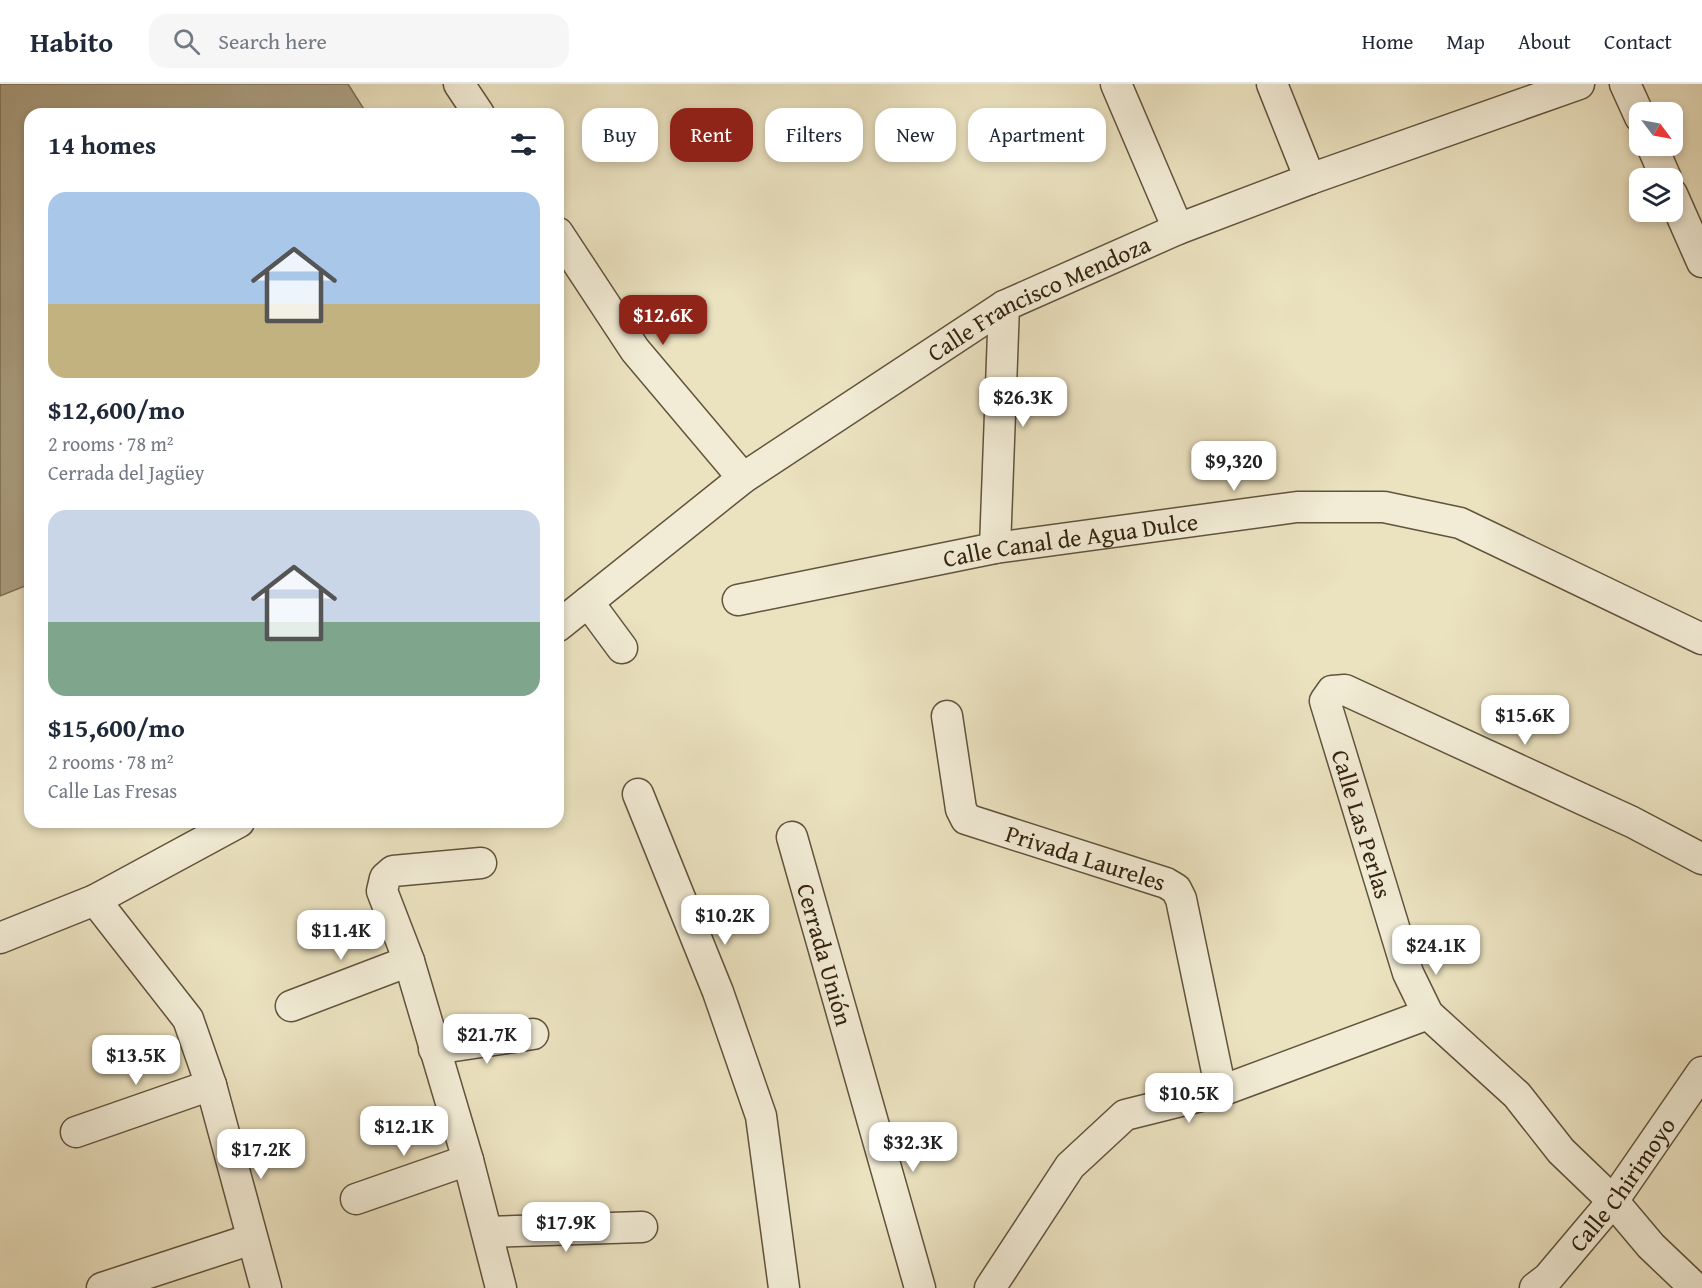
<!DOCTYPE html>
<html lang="en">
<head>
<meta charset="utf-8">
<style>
  body { margin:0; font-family:"Gentium Book Plus",serif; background:#f6f6f7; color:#1f2937; height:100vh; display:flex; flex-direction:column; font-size:22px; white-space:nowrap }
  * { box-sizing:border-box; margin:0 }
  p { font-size:20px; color:#747a83 }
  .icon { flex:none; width:33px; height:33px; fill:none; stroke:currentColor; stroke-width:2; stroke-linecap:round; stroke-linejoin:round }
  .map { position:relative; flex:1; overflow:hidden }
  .sheet { position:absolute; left:24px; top:24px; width:540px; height:720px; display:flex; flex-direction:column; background:#fff; border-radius:18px; box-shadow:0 3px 9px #0003 }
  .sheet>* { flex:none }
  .top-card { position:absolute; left:582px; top:24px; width:570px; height:54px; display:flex; gap:12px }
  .needle { width:39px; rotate:122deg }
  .buttons { position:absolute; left:1629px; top:18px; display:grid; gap:12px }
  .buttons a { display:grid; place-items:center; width:54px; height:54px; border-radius:12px; background:#fff; box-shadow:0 3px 9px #0003; font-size:30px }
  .price { position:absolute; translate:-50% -51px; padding:0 14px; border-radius:12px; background:#fff; color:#222; font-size:20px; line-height:39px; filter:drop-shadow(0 2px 3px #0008) }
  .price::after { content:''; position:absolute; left:50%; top:36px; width:18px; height:14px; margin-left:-9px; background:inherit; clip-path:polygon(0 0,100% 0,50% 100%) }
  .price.current { background:#8f2418; color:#fff }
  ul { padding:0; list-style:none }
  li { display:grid; align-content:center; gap:12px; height:318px; padding:0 24px }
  li span { display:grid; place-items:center; height:186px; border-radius:18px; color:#555 }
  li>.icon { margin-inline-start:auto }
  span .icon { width:108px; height:108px; fill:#fffc; stroke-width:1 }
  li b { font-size:26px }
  h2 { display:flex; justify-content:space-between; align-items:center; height:72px; padding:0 24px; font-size:26px }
  .chip { padding:0 21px; border-radius:18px; background:#fff; box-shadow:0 3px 9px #0003; font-size:21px; line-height:54px }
  .chip.current { background:#8f2418; color:#fff }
  header { display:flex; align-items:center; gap:36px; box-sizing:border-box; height:84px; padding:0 30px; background:#fff; border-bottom:2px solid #e0e1e3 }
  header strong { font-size:28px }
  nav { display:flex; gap:33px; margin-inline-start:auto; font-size:21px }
  .search { width:420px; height:54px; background:#f6f6f7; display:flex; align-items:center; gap:15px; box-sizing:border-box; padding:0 21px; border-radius:18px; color:#747a83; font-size:22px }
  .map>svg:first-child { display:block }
  .water { fill:#aca184; stroke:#7c6f56; stroke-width:1.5 }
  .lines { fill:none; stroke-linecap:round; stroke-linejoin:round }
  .minor-casing { stroke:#61533c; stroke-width:33 }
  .minor { stroke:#f2ecd6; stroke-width:30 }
  .labels { text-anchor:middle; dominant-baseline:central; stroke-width:4.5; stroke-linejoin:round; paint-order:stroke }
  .street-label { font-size:24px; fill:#332310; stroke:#f2ecd6 }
</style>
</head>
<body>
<header>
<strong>Habito</strong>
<div class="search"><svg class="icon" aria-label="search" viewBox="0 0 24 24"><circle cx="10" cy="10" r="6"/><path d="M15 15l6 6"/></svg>Search here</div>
<nav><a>Home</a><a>Map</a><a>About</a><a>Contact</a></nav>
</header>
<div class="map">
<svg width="1702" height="1204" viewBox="0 0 1702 1204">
  <rect width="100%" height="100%" fill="#ebe2c0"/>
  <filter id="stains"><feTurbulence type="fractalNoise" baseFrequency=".00333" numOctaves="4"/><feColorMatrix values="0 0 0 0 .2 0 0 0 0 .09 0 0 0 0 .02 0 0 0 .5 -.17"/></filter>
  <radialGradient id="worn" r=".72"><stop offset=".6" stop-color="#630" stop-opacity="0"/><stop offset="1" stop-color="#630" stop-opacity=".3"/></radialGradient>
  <polygon class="water" points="0,0 348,0 367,30 30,30 30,500 0,512"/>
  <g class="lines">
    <defs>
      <g id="minor">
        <polyline points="459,0 479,30"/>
        <polyline points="1116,0 1178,145"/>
        <polyline points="1272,0 1310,95"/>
        <polyline points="1625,0 1640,33"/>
        <polyline points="1652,62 1666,94"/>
        <polyline points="1672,110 1702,178"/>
        <polyline points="558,149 635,266 743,394"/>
        <polyline points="995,464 1004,222"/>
        <path id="s1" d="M738,516L995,464L1297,423H1384L1460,439L1702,555"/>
        <polyline points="588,518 622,564"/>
        <path id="s2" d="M558,542L743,394L1004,222L1178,145L1310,95L1579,0"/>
        <path id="s3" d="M947,632L961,725L966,735L1166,799L1176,805L1181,815L1221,1007"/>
        <polyline points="638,710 718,908 761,1032 784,1204"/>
        <path id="s4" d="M792,753L920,1204"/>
        <polyline points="481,779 393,787 385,794 382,807 409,877 468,1076 501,1204"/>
        <polyline points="95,816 188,935 211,1001 266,1204"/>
        <polyline points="0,854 95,816 239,738"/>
        <polyline points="291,922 409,877"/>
        <polyline points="434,965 533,950"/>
        <polyline points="76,1048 211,1001"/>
        <polyline points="356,1115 468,1076"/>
        <polyline points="488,1148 642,1143"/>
        <polyline points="102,1204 252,1155"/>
        <polyline points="990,1204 1070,1082 1125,1031 1221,1007 1428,930"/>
        <path id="s5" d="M1535,1204L1548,1194L1613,1117L1702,988"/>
        <polyline points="1695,1204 1651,1162 1613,1117 1561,1067 1517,1011 1428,930 1408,889 1325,617 1332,607 1345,606 1632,738 1702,775"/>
      </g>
    </defs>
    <use href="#minor" class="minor-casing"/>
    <use href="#minor" class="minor"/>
  </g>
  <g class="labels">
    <g class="street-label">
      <text stroke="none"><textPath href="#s2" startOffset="584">Calle Francisco Mendoza</textPath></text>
      <text stroke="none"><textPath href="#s1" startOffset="338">Calle Canal de Agua Dulce</textPath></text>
      <text transform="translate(1362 740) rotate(73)">Calle Las Perlas</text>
      <text stroke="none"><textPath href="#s3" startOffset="231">Privada Laureles</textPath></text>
      <text stroke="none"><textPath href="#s4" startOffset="122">Cerrada Unión</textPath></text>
      <text stroke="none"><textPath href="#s5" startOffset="136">Calle Chirimoyo</textPath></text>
    </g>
  </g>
  <rect width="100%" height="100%" filter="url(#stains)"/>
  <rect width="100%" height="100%" fill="url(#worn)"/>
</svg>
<div class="buttons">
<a><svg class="needle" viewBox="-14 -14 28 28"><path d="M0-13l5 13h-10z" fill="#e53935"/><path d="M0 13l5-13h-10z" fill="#747a83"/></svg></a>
<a><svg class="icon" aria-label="layers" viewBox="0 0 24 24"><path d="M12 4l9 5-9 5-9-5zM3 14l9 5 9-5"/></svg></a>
</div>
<b class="price current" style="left:663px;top:262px">$12.6K</b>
<b class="price" style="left:1023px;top:344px">$26.3K</b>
<b class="price" style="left:1234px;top:408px">$9,320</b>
<b class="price" style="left:1525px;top:662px">$15.6K</b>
<b class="price" style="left:725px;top:862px">$10.2K</b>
<b class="price" style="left:341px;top:877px">$11.4K</b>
<b class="price" style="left:1436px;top:892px">$24.1K</b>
<b class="price" style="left:487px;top:981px">$21.7K</b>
<b class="price" style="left:136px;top:1002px">$13.5K</b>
<b class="price" style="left:1189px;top:1040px">$10.5K</b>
<b class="price" style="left:404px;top:1073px">$12.1K</b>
<b class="price" style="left:913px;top:1089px">$32.3K</b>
<b class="price" style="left:261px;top:1096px">$17.2K</b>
<b class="price" style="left:566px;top:1169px">$17.9K</b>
<div class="top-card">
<a class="chip">Buy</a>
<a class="chip current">Rent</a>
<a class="chip">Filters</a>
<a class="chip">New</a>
<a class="chip">Apartment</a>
</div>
<section class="sheet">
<h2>14 homes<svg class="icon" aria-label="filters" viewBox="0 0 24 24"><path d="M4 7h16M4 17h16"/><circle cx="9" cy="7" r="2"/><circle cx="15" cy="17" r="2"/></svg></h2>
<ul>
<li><span style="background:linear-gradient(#a9c7e8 60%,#c2b280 0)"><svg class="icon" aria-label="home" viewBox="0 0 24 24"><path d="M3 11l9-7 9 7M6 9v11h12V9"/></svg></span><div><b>$12,600/mo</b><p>2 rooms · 78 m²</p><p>Cerrada del Jagüey</p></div></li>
<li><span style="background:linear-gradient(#c9d6e8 60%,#7fa58c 0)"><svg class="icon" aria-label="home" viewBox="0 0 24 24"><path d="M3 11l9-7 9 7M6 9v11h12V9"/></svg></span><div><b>$15,600/mo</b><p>2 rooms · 78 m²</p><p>Calle Las Fresas</p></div></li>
</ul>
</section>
</div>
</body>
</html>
